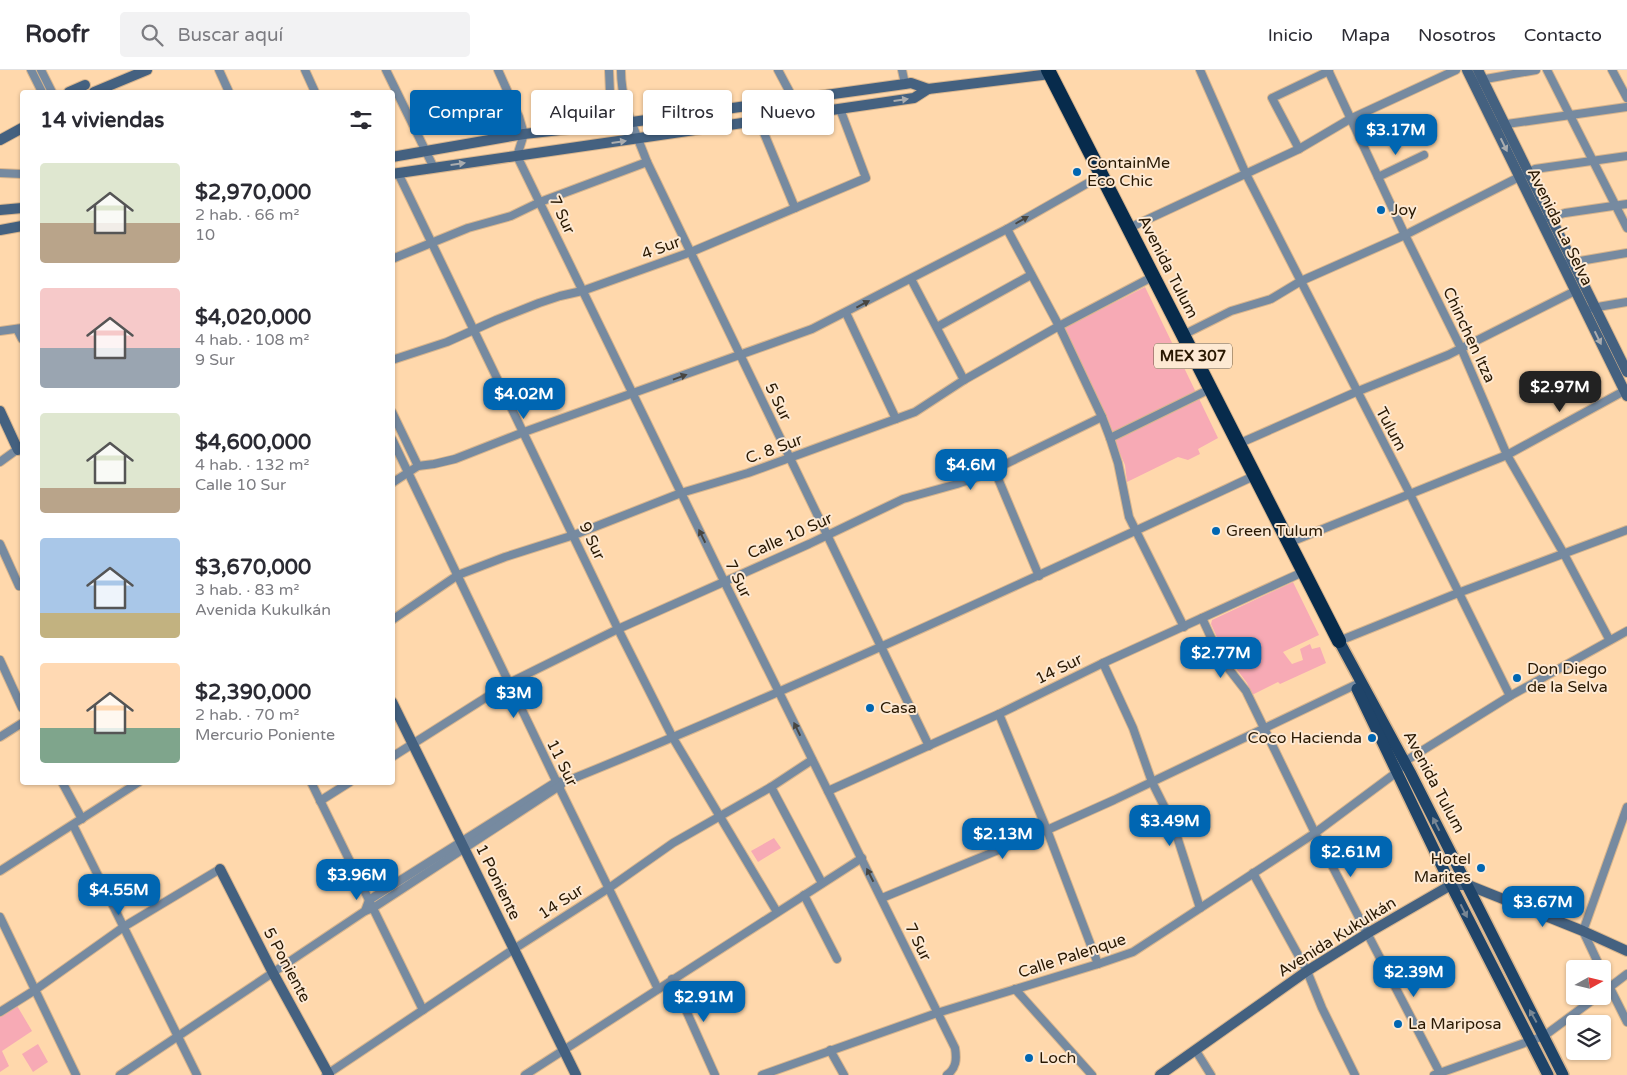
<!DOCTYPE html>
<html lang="es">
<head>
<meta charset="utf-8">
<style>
  body { margin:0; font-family:"Varela Round",sans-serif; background:#f2f2f3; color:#2b2b33; height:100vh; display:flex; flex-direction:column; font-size:19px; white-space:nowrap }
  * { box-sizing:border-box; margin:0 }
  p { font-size:16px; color:#7c7c81 }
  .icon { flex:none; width:28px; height:28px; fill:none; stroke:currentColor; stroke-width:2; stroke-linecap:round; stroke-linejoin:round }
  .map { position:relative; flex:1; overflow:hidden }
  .sheet { position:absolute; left:20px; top:20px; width:375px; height:695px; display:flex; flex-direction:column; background:#fff; border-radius:5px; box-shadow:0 1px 4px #0004 }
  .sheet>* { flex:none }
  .guide { position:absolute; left:410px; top:20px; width:475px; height:45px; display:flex; gap:10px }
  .needle { width:32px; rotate:82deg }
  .controls { position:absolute; left:1566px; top:890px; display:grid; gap:10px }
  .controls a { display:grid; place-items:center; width:45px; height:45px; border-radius:5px; background:#fff; box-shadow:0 1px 4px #0004; font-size:25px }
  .price { position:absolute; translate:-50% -42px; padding:0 11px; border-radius:10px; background:#0066b2; color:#fff; font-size:16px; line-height:32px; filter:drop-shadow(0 1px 2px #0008) }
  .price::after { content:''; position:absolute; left:50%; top:30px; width:15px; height:11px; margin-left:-8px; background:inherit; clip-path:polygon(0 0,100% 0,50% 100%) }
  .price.on { background:#222; color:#fff }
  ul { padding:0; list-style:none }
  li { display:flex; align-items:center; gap:15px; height:125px; padding:0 20px }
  li span { display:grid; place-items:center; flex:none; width:140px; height:100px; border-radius:5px; color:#555 }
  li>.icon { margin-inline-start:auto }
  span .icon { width:60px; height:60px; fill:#fffc; stroke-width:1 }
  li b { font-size:21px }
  h2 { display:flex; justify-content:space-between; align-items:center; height:60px; padding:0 20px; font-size:21px }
  .chip { padding:0 18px; border-radius:5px; background:#fff; box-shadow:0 1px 4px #0004; font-size:18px; line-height:45px }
  .chip.on { background:#0066b2; color:#fff }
  header { display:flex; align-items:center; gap:30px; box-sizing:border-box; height:70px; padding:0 25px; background:#fff; border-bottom:1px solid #e1e1e2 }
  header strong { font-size:24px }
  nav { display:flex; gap:28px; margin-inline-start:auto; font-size:18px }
  .search { width:350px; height:45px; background:#f2f2f3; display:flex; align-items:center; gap:12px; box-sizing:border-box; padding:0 18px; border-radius:5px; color:#7c7c81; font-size:19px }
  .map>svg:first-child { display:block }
  .green { fill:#f7aab5 }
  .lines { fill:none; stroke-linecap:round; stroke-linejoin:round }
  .street-casing { stroke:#d8b58d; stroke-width:10 }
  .secondary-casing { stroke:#d8b58d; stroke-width:12 }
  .primary-casing { stroke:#d8b58d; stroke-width:14 }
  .highway-casing { stroke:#d8b58d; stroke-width:16 }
  .street { stroke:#768aa0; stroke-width:8 }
  .secondary { stroke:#446180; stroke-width:10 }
  .primary { stroke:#1f4469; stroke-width:11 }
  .highway { stroke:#072b4c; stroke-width:14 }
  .oneway { fill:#aaacae }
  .oneway2 { fill:#484641 }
  .oneway3 { fill:#788693 }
  .poi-dot { fill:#0066b2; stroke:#fde9d3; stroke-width:2 }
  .labels { text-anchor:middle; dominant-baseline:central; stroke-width:4; stroke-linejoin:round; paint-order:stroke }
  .shield { fill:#fde9d3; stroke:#695741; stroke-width:1 }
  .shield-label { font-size:15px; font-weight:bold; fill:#291802 }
  .poi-label { font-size:16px; fill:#291802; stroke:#fde9d3; text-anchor:start }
  .street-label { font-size:16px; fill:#291802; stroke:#fde9d3 }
</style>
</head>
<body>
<header>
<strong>Roofr</strong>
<div class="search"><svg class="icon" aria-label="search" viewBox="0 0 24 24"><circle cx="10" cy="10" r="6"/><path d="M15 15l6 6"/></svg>Buscar aquí</div>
<nav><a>Inicio</a><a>Mapa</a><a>Nosotros</a><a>Contacto</a></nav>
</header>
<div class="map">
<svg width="1627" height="1005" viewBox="0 0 1627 1005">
  <rect width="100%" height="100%" fill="#ffd8ac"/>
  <g class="green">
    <polygon points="1145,217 1218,368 1198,379 1200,384 1188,390 1178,387 1127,412 1125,395 1064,258"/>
    <polygon points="1293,512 1319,565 1283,582 1292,594 1303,590 1300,579 1310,574 1312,579 1320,577 1326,593 1280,614 1278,612 1252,625 1247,613 1223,581 1211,554 1212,550"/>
    <polygon points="774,768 781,778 758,792 751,781"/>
    <polygon points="16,934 32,961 2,981 9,996 0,1002 0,944"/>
    <polygon points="38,974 48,992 33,1002 22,984"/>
  </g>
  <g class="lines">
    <defs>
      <g id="street">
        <polyline points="31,0 42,22"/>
        <polyline points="41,0 52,22"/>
        <polyline points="219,0 229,22"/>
        <polyline points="305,0 315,22"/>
        <polyline points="386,0 434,98"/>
        <path d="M498,0L519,47L524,64L517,86L724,511L955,978C957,990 956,998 947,1005"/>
        <polyline points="609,0 610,23 616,54"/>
        <path d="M621,0C621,34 635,60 647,92L929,676"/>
        <polyline points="778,0 794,30 797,45"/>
        <polyline points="902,0 905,14"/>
        <polyline points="1200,0 1246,104 1410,424 1510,626"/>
        <polyline points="1328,0 1405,165 1461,278 1507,385 1564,484 1609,569"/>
        <polyline points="1547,0 1627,158"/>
        <polyline points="1612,0 1627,28"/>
        <polyline points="1480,10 1536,0"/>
        <polyline points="759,51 795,138"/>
        <polyline points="1500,55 1627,37"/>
        <polyline points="1299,79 1272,28 1329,1"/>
        <polyline points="0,103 22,104"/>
        <polyline points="398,103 618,559 673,668 777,842"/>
        <polyline points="1378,107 1424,85"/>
        <polyline points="1547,148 1565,143 1627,134"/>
        <polyline points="1129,158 1299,79 1350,49 1456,0"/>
        <polyline points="1007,159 1059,256 1102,347 1110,368 1118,393 1129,447 1184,557"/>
        <polyline points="392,189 468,158 511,146 540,132 647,92"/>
        <polyline points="1568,193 1627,183"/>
        <polyline points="911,209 964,310"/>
        <polyline points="1592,238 1627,232"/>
        <polyline points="846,243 896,349"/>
        <polyline points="937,257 1031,205"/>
        <polyline points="17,259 22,269"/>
        <polyline points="0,261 22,258"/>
        <polyline points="1183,265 1231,241 1271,229 1301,211 1405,165 1535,99 1627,86"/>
        <polyline points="392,290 447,272 496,250 539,233 560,226 582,221 691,182 866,108 840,39"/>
        <polyline points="392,342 418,396"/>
        <polyline points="1110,368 1210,319"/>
        <polyline points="392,369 559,717 658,919"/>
        <polyline points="1238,374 1356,322 1448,285 1575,221"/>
        <polyline points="0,392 22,376"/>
        <polyline points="994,399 1039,506"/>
        <polyline points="392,413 418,396 434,394 455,389 524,362 812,259 1007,159 1102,105"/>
        <polyline points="1288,473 1507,385 1624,321"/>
        <polyline points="0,474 19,516"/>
        <polyline points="1202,548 1221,589 1246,621 1315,763 1441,1005"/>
        <polyline points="392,550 458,505 505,487 574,465 681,423 748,403 915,342 964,310 1059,256 1154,206"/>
        <polyline points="1339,571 1458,523 1627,460"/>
        <polyline points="0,590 22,638"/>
        <polyline points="1103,593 1133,658 1152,712 1173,754 1200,838"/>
        <polyline points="999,644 1047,760 1098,894"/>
        <polyline points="0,667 22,653"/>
        <polyline points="392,687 509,613 618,559 809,474 903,429 957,414 983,405 1102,347"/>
        <polyline points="62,712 82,749"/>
        <polyline points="311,712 423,940"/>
        <polyline points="771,717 822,813"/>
        <polyline points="828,721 999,644 1103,593 1303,502"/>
        <polyline points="320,731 350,712"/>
        <polyline points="73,755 197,1005"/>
        <polyline points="0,801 139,712"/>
        <polyline points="1253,803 1307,901 1322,938 1355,1005"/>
        <polyline points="804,825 837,889"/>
        <polyline points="882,828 1047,760 1114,730 1355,615"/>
        <path d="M365,841L369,830L556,712L567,711C799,617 1027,511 1254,406"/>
        <polyline points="0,847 76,1005"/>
        <polyline points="1601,899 1583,861 1627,737"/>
        <polyline points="1602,902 1627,952"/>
        <polyline points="672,909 715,1005"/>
        <polyline points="1015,919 1092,1005"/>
        <polyline points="1602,923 1627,904"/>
        <polyline points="0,942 35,920 125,856 220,799"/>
        <polyline points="830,980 844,1005"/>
        <polyline points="1196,981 1211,1005"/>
        <polyline points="120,1005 365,841 373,838 561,715"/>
        <polyline points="326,1005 514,879 609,818 673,773 771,717 812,690"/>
        <polyline points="525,1005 862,788"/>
        <polyline points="762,1005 937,943 1098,894 1133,882 1315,763 1397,702 1404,692 1510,626 1627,561"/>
        <polyline points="1434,1005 1544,966 1598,926"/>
      </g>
      <g id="secondary">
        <polyline points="1467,0 1627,326"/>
        <polyline points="1478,0 1627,302"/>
        <polyline points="69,22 85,15"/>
        <polyline points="94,22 147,0"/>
        <polyline points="0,70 22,58"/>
        <polyline points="392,87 524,64 632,52 905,14 911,13 928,19 1050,4"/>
        <polyline points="392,104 914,28 928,19"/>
        <polyline points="0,140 22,138"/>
        <polyline points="0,160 22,156"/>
        <polyline points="0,341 18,380"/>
        <polyline points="392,632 576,1005"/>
        <polyline points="220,799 273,903 329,1005"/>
        <polyline points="1160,1005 1307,901 1368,863 1451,815 1468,815 1583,861 1627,881"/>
      </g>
      <g id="primary">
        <polyline points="1339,571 1410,702 1563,1005"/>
        <polyline points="1357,619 1451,815 1548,1005"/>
      </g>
      <polyline id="highway" points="1048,0 1339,571"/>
    </defs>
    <use href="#street" class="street-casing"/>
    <use href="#secondary" class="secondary-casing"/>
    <use href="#primary" class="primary-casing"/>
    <use href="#highway" class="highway-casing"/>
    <use href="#street" class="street"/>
    <use href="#secondary" class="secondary"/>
    <use href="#primary" class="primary"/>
    <use href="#highway" class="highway"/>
  </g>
  <defs><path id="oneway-solid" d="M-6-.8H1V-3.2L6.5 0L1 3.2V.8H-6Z" transform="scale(1.25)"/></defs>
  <g class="oneway">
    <use href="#oneway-solid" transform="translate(901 30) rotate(-8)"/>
    <use href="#oneway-solid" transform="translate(619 72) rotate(-8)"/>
    <use href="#oneway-solid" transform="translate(1504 75) rotate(64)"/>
    <use href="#oneway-solid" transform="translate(458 94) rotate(-8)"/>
    <use href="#oneway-solid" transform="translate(1598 268) rotate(64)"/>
  </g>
  <g class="oneway2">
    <use href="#oneway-solid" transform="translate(1022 150) rotate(-30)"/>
    <use href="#oneway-solid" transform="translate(863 234) rotate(-28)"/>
    <use href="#oneway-solid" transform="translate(680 307) rotate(-20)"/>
    <use href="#oneway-solid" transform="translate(702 466) rotate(-116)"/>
    <use href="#oneway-solid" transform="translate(797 659) rotate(-116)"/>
    <use href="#oneway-solid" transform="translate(870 805) rotate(-117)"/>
  </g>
  <g class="oneway3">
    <use href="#oneway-solid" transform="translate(1436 754) rotate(-117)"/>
    <use href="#oneway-solid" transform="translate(1464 841) rotate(63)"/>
    <use href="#oneway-solid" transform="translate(1533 946) rotate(-119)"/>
  </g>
  <g class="poi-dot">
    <circle cx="1077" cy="102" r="5"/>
    <circle cx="1381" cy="140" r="5"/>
    <circle cx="1216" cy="461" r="5"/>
    <circle cx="1517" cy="608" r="5"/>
    <circle cx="870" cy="638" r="5"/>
    <circle cx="1372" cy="668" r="5"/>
    <circle cx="1481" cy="798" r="5"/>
    <circle cx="1398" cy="954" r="5"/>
    <circle cx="1029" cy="988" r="5"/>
  </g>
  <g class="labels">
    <rect class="shield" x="1154" y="273.5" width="78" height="25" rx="4"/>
    <g class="shield-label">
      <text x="1193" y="286">MEX 307</text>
    </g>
    <g class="poi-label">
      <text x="1087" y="93">ContainMe<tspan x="1087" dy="18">Eco Chic</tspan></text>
      <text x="1391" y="140">Joy</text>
      <text x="1226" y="461">Green Tulum</text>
      <text x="1527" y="599">Don Diego<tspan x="1527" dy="18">de la Selva</tspan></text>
      <text x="880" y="638">Casa</text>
      <text x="1362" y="668" text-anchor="end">Coco Hacienda</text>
      <text x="1471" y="789" text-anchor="end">Hotel<tspan x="1471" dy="18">Marites</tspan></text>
      <text x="1408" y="954">La Mariposa</text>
      <text x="1039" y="988">Loch</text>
    </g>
    <g class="street-label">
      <text transform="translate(562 145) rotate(65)">7 Sur</text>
      <text transform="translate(1560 157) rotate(64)">Avenida La Selva</text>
      <text transform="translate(661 178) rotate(-20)">4 Sur</text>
      <text transform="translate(1168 197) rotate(63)">Avenida Tulum</text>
      <text transform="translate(1469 265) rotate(65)">Chinchen Itza</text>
      <text transform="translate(778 332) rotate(64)">5 Sur</text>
      <text transform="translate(1391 359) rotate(62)">Tulum</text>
      <text transform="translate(774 379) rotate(-20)">C. 8 Sur</text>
      <text transform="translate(790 466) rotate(-24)">Calle 10 Sur</text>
      <text transform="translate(592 471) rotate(65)">9 Sur</text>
      <text transform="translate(738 509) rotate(64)">7 Sur</text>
      <text transform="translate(1059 599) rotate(-26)">14 Sur</text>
      <text transform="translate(562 693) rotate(64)">11 Sur</text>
      <text transform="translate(1434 712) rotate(62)">Avenida Tulum</text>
      <text transform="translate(498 812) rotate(64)">1 Poniente</text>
      <text transform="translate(561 832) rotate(-33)">14 Sur</text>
      <text transform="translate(1337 867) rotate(-32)">Avenida Kukulkán</text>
      <text transform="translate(918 872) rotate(64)">7 Sur</text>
      <text transform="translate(1072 886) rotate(-18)">Calle Palenque</text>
      <text transform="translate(287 895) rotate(62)">5 Poniente</text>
    </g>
  </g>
</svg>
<div class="controls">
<a><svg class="needle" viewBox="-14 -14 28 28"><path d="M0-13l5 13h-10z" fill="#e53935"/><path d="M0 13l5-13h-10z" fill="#7c7c81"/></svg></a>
<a><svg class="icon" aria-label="layers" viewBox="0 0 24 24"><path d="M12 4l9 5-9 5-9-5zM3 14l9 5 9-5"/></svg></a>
</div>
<b class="price" style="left:1396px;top:86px">$3.17M</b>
<b class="price on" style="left:1560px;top:343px">$2.97M</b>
<b class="price" style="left:524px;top:350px">$4.02M</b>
<b class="price" style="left:971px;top:421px">$4.6M</b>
<b class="price" style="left:1221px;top:609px">$2.77M</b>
<b class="price" style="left:514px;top:649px">$3M</b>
<b class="price" style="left:1170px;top:777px">$3.49M</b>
<b class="price" style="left:1003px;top:790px">$2.13M</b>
<b class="price" style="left:1351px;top:808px">$2.61M</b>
<b class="price" style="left:357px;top:831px">$3.96M</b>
<b class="price" style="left:119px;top:846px">$4.55M</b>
<b class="price" style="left:1543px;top:858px">$3.67M</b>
<b class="price" style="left:1414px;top:928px">$2.39M</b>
<b class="price" style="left:704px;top:953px">$2.91M</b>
<div class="guide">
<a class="chip on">Comprar</a>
<a class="chip">Alquilar</a>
<a class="chip">Filtros</a>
<a class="chip">Nuevo</a>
</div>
<section class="sheet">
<h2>14 viviendas<svg class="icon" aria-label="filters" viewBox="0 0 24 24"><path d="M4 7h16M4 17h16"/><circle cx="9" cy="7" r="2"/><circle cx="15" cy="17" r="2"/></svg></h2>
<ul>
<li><span style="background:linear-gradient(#dfe7d0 60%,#b9a48a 0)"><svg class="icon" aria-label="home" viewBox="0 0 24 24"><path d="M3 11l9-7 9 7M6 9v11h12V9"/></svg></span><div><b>$2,970,000</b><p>2 hab. · 66 m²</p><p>10</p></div></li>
<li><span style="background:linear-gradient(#f6c9c9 60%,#9aa5b1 0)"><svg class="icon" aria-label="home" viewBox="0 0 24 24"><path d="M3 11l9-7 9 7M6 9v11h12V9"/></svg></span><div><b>$4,020,000</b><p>4 hab. · 108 m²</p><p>9 Sur</p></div></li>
<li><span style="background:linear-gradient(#dfe7d0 75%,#b9a48a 0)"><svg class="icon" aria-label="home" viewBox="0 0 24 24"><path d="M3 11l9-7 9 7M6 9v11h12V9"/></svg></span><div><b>$4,600,000</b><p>4 hab. · 132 m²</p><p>Calle 10 Sur</p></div></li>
<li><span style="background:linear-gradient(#a9c7e8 75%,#c2b280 0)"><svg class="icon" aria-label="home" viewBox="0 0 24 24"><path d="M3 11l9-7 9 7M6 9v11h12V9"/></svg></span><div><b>$3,670,000</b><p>3 hab. · 83 m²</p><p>Avenida Kukulkán</p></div></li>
<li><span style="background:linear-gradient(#ffd9b3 65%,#7fa58c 0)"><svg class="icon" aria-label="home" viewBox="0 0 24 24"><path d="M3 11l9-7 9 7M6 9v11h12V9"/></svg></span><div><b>$2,390,000</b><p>2 hab. · 70 m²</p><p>Mercurio Poniente</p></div></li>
</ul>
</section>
</div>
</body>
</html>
